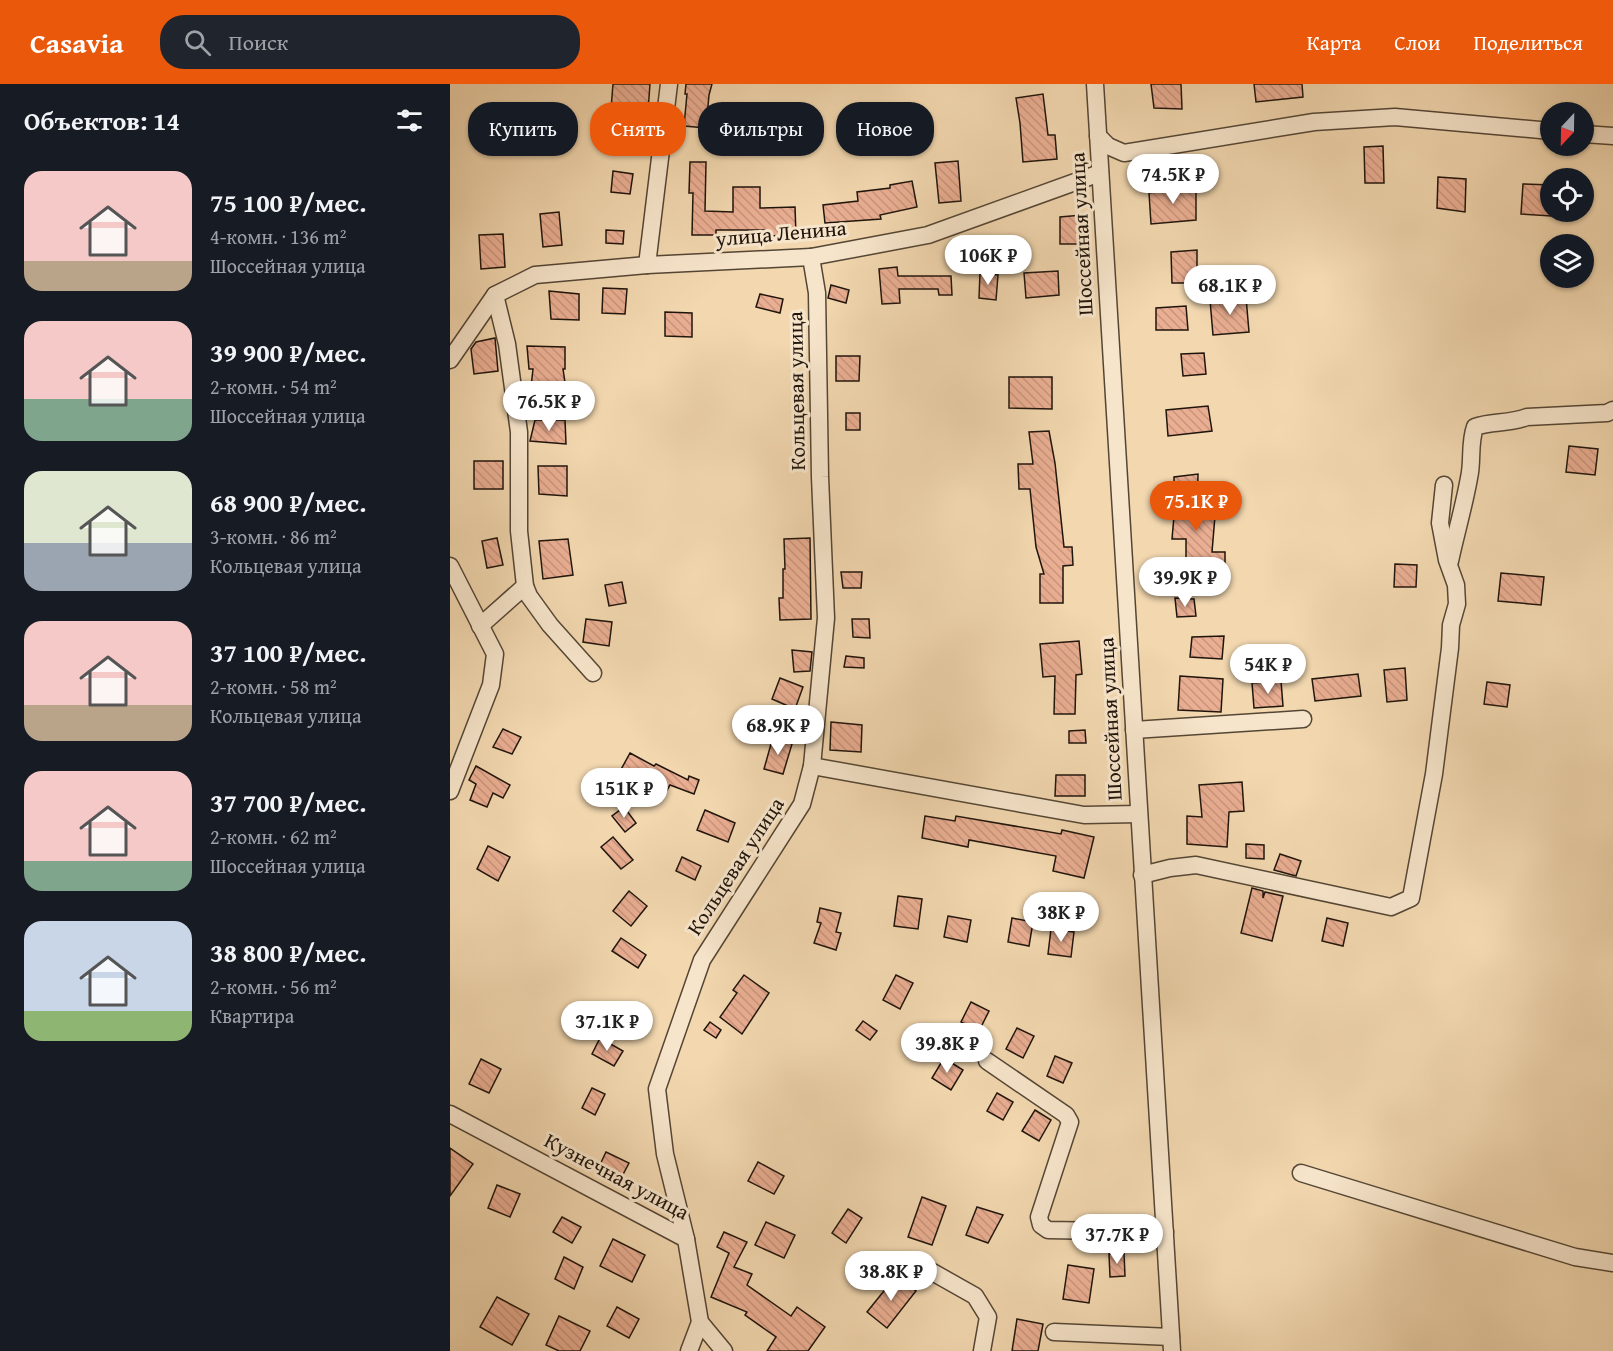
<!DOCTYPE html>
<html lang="ru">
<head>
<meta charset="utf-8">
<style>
  body { margin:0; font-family:"Gentium Book Plus",serif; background:#20242c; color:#f1f3f6; height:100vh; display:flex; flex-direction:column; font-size:22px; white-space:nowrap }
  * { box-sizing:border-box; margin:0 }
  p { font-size:20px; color:#9ea1a6 }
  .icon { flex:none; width:33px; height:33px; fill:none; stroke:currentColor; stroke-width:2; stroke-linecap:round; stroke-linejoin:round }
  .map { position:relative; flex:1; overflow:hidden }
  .sheet { display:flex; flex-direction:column; background:#171b24; width:450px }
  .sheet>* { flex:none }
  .guide { position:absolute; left:18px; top:18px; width:570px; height:54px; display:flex; gap:12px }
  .needle { width:39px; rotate:202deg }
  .buttons { position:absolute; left:1090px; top:18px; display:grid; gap:12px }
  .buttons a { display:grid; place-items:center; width:54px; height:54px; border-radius:50%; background:#171b24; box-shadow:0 2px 4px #0004; font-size:30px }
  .price { position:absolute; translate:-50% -51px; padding:0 14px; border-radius:21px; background:#fff; color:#222; font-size:20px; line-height:39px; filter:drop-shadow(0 2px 3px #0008) }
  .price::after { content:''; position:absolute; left:50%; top:36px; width:18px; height:14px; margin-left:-9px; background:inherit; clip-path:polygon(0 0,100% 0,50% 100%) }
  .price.selected { background:#ea580c; color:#fff }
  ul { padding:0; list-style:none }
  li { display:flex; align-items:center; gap:18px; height:150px; padding:0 24px }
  li span { display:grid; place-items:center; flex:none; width:168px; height:120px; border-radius:18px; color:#555 }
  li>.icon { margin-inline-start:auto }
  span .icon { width:72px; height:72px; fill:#fffc; stroke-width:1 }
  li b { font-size:26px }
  h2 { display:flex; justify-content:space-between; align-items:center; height:72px; padding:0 24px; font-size:26px }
  .chip { padding:0 21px; border-radius:24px; background:#171b24; box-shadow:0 2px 4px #0004; font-size:21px; line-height:54px }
  .chip.selected { background:#ea580c; color:#fff }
  header { display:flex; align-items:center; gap:36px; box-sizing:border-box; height:84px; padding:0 30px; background:#ea580c; color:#fff }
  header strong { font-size:28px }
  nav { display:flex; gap:33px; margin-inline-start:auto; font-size:21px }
  .search { width:420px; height:54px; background:#20242c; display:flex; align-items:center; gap:15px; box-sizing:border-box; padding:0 21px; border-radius:24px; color:#9ea1a6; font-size:22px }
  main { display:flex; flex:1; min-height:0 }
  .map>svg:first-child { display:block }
  .building { fill:url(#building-back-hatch); stroke:#20150c; stroke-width:1.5 }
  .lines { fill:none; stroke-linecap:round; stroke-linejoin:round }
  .minor-casing { stroke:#544635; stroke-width:19 }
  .minor { stroke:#f7e5cb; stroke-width:16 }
  .labels { text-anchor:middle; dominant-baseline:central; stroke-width:6; stroke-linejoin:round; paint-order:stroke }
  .street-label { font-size:21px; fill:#20150c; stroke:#f7e5cb }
</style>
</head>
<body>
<header>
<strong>Casavia</strong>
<div class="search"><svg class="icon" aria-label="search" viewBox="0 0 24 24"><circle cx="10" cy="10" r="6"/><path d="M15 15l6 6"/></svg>Поиск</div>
<nav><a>Карта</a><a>Слои</a><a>Поделиться</a></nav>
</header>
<main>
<section class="sheet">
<h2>Объектов: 14<svg class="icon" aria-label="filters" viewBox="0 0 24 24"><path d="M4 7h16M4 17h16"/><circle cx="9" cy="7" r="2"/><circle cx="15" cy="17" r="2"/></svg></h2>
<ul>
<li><span style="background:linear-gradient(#f6c9c9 75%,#b9a48a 0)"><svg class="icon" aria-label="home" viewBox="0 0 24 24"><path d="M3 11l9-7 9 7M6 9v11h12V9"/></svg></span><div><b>75 100 ₽/мес.</b><p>4-комн. · 136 m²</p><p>Шоссейная улица</p></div></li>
<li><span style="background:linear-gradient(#f6c9c9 65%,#7fa58c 0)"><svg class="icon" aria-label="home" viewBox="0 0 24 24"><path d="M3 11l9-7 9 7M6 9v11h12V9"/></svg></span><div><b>39 900 ₽/мес.</b><p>2-комн. · 54 m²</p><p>Шоссейная улица</p></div></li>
<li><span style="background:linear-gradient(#dfe7d0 60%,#9aa5b1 0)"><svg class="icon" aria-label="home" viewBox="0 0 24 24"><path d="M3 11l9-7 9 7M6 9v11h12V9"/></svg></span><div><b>68 900 ₽/мес.</b><p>3-комн. · 86 m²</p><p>Кольцевая улица</p></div></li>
<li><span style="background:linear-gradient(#f6c9c9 70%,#b9a48a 0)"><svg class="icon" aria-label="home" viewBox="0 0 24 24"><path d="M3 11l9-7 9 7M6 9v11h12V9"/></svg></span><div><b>37 100 ₽/мес.</b><p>2-комн. · 58 m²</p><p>Кольцевая улица</p></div></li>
<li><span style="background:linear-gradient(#f6c9c9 75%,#7fa58c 0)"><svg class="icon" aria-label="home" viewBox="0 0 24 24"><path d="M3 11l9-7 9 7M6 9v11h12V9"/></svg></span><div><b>37 700 ₽/мес.</b><p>2-комн. · 62 m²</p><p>Шоссейная улица</p></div></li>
<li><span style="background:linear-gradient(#c9d6e8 75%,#8fb573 0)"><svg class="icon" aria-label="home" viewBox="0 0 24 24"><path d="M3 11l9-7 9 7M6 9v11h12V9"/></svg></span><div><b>38 800 ₽/мес.</b><p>2-комн. · 56 m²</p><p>Квартира</p></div></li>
</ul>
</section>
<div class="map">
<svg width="1163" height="1267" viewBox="0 0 1163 1267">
  <defs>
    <pattern id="building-back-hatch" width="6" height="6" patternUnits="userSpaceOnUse" patternTransform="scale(1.5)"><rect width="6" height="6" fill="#eaae92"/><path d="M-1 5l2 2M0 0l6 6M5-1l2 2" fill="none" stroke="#c8957d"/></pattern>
  </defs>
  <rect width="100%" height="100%" fill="#f2d7af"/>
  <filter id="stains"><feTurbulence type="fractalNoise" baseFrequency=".00333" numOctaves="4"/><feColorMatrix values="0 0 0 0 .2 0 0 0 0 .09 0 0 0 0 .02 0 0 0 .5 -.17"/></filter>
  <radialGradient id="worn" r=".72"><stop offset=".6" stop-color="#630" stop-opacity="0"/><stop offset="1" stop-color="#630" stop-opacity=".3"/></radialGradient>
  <g class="building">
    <polygon points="163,0 200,0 198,27 161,25"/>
    <polygon points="236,0 262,0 259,11 256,44 234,42 237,10 235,10"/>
    <polygon points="701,0 731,0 732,25 704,24"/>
    <polygon points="804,0 852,0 853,13 806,18"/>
    <polygon points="593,10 598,51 605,51 607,75 573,78 570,39 566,14"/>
    <polygon points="174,44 194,48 191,69 170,65"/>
    <polygon points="933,62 934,99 915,99 914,63"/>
    <polygon points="508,77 511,117 489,119 485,79"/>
    <polygon points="240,78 256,78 255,127 283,128 283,103 310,103 310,124 345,123 346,151 315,152 315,146 266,146 266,151 242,151 243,109 239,109"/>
    <polygon points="163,87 183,90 180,110 161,108"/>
    <polygon points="988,93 1016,95 1015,128 987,124"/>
    <polygon points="462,97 467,123 430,131 431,135 375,139 373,121 408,117 407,108 440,104 440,101"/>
    <polygon points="1073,100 1101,101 1101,132 1071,130"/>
    <polygon points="746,101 746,136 701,140 699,109"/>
    <polygon points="109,128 112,161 93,163 90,130"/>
    <polygon points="632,131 631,160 610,160 610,133"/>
    <polygon points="156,146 174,147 173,160 156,159"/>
    <polygon points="53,150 55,183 31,185 29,151"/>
    <polygon points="747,166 747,199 722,199 721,168"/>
    <polygon points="447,183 448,192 501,192 502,211 489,211 488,205 449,205 450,219 432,220 429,185"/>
    <polygon points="608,187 609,211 576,214 574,189"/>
    <polygon points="530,189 548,191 546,216 529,214"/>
    <polygon points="381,201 399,206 396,219 378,214"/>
    <polygon points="153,204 177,205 175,230 152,229"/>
    <polygon points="99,207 129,210 129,236 101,235"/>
    <polygon points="310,210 333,215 330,229 306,223"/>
    <polygon points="796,213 799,248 763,251 760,216"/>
    <polygon points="736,222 738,246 706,246 706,224"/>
    <polygon points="215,228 242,229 242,253 215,252"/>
    <polygon points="45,254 48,287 24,290 21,265 26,258"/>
    <polygon points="77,262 115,263 115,285 113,285 117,312 80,312 83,285 79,285"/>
    <polygon points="754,269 756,290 733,292 731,270"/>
    <polygon points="386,272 410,272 409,297 386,297"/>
    <polygon points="559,293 602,293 602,325 559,324"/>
    <polygon points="758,322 762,347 718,352 716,326"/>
    <rect x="396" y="329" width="14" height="17"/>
    <polygon points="85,336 115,336 116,360 80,357"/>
    <polygon points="599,347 605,379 614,463 622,463 623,481 613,482 613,519 590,519 590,490 594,490 586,463 580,405 569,405 568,380 583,380 579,348"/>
    <polygon points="1119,362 1148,365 1145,391 1116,388"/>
    <rect x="24" y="377" width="29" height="28"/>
    <polygon points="88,382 117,382 117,412 89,410"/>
    <polygon points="748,390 747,432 765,432 762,468 775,468 775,494 736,496 736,455 722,455 724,432 724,393"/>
    <polygon points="47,454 53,481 37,484 32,457"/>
    <polygon points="360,454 361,535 330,536 329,514 333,514 333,485 335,485 334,455"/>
    <polygon points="118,455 123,491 93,495 89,457"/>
    <polygon points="945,480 967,481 966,503 944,503"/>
    <polygon points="391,488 412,488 411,504 393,504"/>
    <polygon points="1051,489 1094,493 1091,521 1048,517"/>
    <polygon points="172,498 176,519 159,522 155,501"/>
    <polygon points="725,514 744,515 746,532 727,533"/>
    <polygon points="136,535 162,538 159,562 133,558"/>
    <polygon points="402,535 419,535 420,554 403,553"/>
    <polygon points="774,552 772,575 740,573 742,553"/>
    <polygon points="629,557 632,590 626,591 625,630 604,630 605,592 593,593 590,560"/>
    <polygon points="342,566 362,568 360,587 344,588"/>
    <polygon points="396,572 414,574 414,584 394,583"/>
    <polygon points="955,584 957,616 937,618 934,586"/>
    <polygon points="908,590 911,612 865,617 862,595"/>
    <polygon points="730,592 773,595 771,628 728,626"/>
    <polygon points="330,594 353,603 345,625 322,615"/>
    <polygon points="831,597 833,622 804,624 802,599"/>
    <polygon points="1037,598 1060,601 1057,623 1034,620"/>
    <polygon points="381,638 412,641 411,668 380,666"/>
    <polygon points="53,645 71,653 62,670 43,663"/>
    <polygon points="635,646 636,659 619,659 619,647"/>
    <polygon points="323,653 342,660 333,690 314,685"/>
    <polygon points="180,669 204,682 206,680 238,696 239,692 249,696 244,710 220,701 215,710 188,696 186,700 168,691"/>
    <polygon points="26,682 60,701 53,714 43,709 37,723 20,716 26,700 19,696"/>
    <polygon points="606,691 635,691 635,712 605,712"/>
    <polygon points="792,698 794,727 779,728 777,763 737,760 737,732 752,733 749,701"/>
    <polygon points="174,723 186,739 175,748 162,732"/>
    <polygon points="255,726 285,739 278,758 247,746"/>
    <polygon points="475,732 505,737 506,732 611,750 612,746 644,753 634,794 603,787 606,772 519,756 518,763 472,754"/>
    <polygon points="163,753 183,776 171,785 151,763"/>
    <polygon points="796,760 814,761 814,775 796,774"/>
    <polygon points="38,762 60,773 48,797 27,785"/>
    <polygon points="830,770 851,777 846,792 824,786"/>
    <polygon points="232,773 251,782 245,796 226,787"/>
    <polygon points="802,804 813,807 813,814 815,808 833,812 822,857 791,849"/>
    <polygon points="179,807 197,822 181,842 163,827"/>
    <polygon points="448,812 472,815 468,845 444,842"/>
    <polygon points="370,824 391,829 386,848 391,849 386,866 364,859 371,839 367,838"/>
    <polygon points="498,832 521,836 517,858 494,853"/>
    <polygon points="562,834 583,838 579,862 558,858"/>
    <polygon points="877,834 898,839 893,862 872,857"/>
    <polygon points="601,845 624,848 621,873 598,870"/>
    <polygon points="171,854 196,871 188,884 162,867"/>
    <polygon points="294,891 319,909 292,950 270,933 287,909 283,906"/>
    <polygon points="446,891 463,899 450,925 433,916"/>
    <polygon points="521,918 539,927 529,947 511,938"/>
    <polygon points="413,937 427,947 420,956 406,946"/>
    <polygon points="260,938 271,946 266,954 254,946"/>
    <polygon points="567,944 584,952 573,974 556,965"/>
    <polygon points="150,954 173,967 164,982 142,970"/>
    <polygon points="605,972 622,979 613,999 597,992"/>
    <polygon points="494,974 513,986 501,1006 482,994"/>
    <polygon points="31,975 51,985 39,1009 19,1000"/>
    <polygon points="142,1004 155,1010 145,1031 132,1024"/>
    <polygon points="547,1009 563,1018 553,1036 537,1027"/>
    <polygon points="585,1026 601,1036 589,1057 572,1047"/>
    <polygon points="0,1064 23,1080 0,1112"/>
    <polygon points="156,1068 179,1079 169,1098 147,1087"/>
    <polygon points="308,1078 334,1092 324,1110 298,1097"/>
    <polygon points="47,1101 70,1110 60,1133 38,1124"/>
    <polygon points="472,1113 496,1122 482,1161 458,1153"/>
    <polygon points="527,1123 553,1131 538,1159 516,1151"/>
    <polygon points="398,1125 412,1134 396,1159 382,1149"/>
    <polygon points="112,1133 131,1143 122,1159 103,1148"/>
    <polygon points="316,1138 345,1151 334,1174 305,1161"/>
    <polygon points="274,1148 297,1158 284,1183 302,1190 297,1201 341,1232 347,1223 375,1243 358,1267 317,1267 326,1253 295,1231 297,1228 261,1213 279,1169 267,1163"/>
    <polygon points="163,1155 195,1171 182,1198 150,1182"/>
    <polygon points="674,1169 675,1192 660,1193 659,1170"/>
    <polygon points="114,1173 133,1183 124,1205 105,1195"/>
    <polygon points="618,1181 644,1185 639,1219 613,1215"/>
    <polygon points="446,1192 466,1207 437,1244 417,1228"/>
    <polygon points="47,1213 79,1230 62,1261 30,1243"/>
    <polygon points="167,1223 189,1235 179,1254 157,1242"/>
    <polygon points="109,1232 140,1247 130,1267 109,1267 96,1261"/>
    <polygon points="567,1235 593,1240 588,1267 562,1267"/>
  </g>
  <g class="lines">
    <defs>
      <g id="minor">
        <polyline points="645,0 722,1267"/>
        <polyline points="1134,50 1163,52"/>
        <polyline points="648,52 658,62 674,69 864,38 945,33 1101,47"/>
        <polyline points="197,181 219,0"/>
        <polyline points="45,211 57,260 69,348 69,447 75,502 79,512 100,541 143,589"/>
        <polyline points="0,276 45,211 85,191 197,181 361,173 478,151 650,89"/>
        <path d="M1000,477C1006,449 1014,422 1019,394C1023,377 1019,360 1025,343C1041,337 1059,340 1077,333L1157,329L1163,326"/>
        <polyline points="0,482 45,570 41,601 0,707"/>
        <polyline points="30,542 75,502"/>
        <polyline points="684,646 853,635"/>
        <polyline points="362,682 634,731 689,730"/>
        <polyline points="692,791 720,784 746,781 941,823 961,814 984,690 1000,564 1001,541 1007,520 1006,501 997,476 990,439 994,401"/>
        <polyline points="537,977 616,1031 620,1038 589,1133 591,1141 598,1146 715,1148"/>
        <polyline points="0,1030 236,1155 250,1238 274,1267"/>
        <polyline points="851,1089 1125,1173 1163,1179"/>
        <polyline points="236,1155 215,1070 207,1005 252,876 352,720 362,682 376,534 370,393 367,209 361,173"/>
        <polyline points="470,1181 525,1212 538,1233 532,1267"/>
        <polyline points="604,1248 721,1253"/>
        <polyline points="239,1267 250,1238"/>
      </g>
    </defs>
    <use href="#minor" class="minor-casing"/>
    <use href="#minor" class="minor"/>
  </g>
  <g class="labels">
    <g class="street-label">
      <text transform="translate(331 149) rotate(-5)">улица Ленина</text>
      <text transform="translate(631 150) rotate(-93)">Шоссейная улица</text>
      <text transform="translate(346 307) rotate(-91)">Кольцевая улица</text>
      <text transform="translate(660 635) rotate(-93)">Шоссейная улица</text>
      <text transform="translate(285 782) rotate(-57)">Кольцевая улица</text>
      <text transform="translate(167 1092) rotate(28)">Кузнечная улица</text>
    </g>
  </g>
  <rect width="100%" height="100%" filter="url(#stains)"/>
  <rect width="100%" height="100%" fill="url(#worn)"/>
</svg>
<div class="buttons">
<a><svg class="needle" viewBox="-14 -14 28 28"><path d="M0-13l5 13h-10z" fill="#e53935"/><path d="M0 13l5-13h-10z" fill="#9ea1a6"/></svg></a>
<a><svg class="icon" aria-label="locate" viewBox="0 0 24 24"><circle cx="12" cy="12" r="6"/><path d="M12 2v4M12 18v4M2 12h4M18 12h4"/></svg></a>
<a><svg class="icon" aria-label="layers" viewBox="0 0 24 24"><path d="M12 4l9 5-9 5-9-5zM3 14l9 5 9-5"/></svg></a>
</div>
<b class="price" style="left:723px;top:121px">74.5K ₽</b>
<b class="price" style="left:538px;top:202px">106K ₽</b>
<b class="price" style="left:780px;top:232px">68.1K ₽</b>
<b class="price" style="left:99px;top:348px">76.5K ₽</b>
<b class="price selected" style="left:746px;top:448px">75.1K ₽</b>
<b class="price" style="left:735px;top:524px">39.9K ₽</b>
<b class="price" style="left:818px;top:611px">54K ₽</b>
<b class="price" style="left:328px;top:672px">68.9K ₽</b>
<b class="price" style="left:174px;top:735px">151K ₽</b>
<b class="price" style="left:611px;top:859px">38K ₽</b>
<b class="price" style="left:157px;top:968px">37.1K ₽</b>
<b class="price" style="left:497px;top:990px">39.8K ₽</b>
<b class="price" style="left:667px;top:1181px">37.7K ₽</b>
<b class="price" style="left:441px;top:1218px">38.8K ₽</b>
<div class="guide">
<a class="chip">Купить</a>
<a class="chip selected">Снять</a>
<a class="chip">Фильтры</a>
<a class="chip">Новое</a>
</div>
</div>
</main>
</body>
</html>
